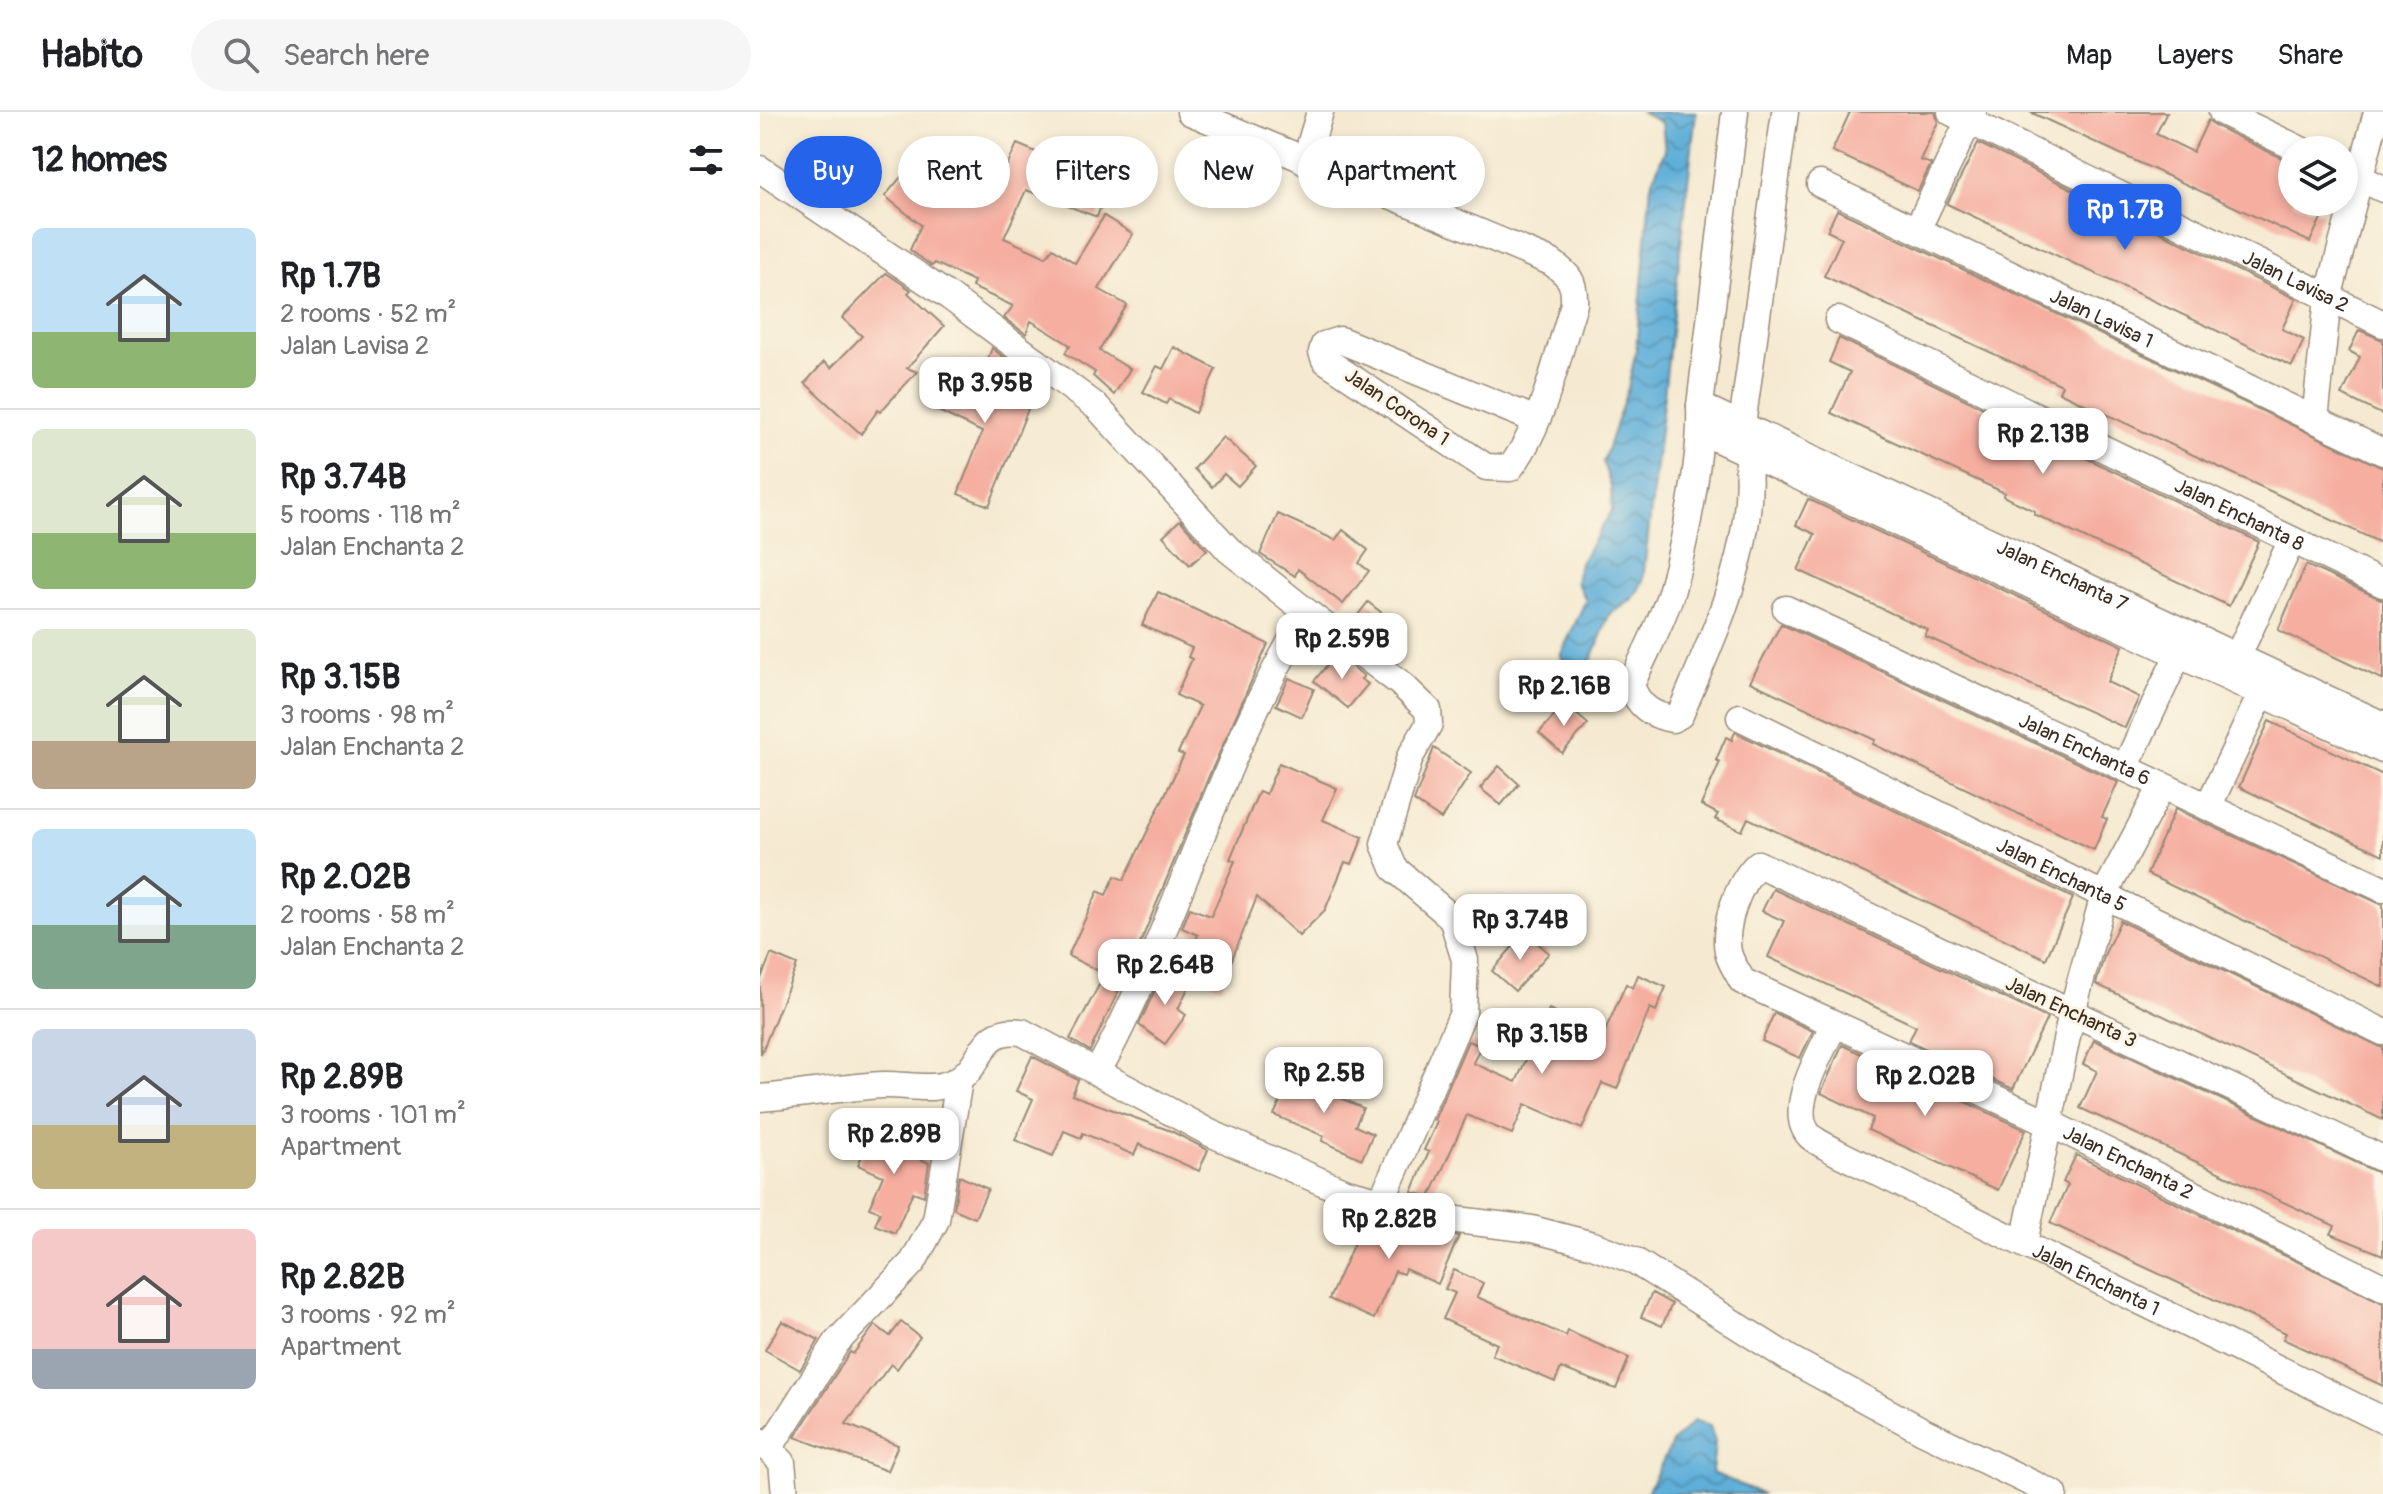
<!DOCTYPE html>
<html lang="en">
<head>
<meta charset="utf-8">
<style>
  body { margin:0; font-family:Pangolin,sans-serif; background:#f6f6f6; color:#202124; height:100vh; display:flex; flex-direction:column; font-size:30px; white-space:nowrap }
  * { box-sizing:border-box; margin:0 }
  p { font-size:26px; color:#757577 }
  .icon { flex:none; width:44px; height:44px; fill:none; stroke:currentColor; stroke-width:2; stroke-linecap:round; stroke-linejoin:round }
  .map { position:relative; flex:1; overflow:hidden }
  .drawer { display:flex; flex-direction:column; background:#fff; width:760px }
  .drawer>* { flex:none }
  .banner { position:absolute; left:24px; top:24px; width:760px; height:72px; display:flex; gap:16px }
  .buttons { position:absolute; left:1518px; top:24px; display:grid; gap:16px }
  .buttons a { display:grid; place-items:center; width:80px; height:80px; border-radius:50%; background:#fff; box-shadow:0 4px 12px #0003; font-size:40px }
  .price { position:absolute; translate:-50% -68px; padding:0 18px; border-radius:16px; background:#fff; color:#222; font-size:26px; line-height:52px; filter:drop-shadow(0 2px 4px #0008) }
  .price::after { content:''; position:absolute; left:50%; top:48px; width:24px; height:18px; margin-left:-12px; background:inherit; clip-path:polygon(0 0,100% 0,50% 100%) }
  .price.on { background:#2563eb; color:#fff }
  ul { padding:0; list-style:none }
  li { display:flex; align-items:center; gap:24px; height:200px; padding:0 32px }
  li+li { border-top:2px solid #e0e0e0 }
  li span { display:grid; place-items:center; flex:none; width:224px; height:160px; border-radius:12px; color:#555 }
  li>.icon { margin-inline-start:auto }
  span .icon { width:96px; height:96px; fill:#fffc; stroke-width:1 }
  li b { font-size:34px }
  h2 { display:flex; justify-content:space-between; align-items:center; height:96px; padding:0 32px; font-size:34px }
  .pill { padding:0 28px; border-radius:36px; background:#fff; box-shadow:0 4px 12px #0003; font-size:28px; line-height:72px }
  .pill.on { background:#2563eb; color:#fff }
  header { display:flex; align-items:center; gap:48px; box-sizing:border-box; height:112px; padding:0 40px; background:#fff; border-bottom:2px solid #e0e0e0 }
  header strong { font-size:38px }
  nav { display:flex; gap:44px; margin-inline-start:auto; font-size:28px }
  .search { width:560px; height:72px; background:#f6f6f6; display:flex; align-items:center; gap:20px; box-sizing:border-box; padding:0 28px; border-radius:44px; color:#757577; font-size:30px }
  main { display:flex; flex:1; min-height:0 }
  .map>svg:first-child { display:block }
  .water { fill:url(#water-waves); stroke:#4c6c7c; stroke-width:2 }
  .building { fill:#f5aea0 }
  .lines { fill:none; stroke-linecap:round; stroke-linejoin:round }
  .minor-casing { stroke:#988a78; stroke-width:29 }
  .minor { stroke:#fff; stroke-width:26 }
  .labels { text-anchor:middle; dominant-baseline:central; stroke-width:6; stroke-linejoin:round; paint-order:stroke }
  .street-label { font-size:20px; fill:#3b2a1e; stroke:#fcf5e5 }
</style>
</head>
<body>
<header>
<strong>Habito</strong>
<div class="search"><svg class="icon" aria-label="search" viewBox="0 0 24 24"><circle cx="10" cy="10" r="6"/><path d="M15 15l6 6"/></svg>Search here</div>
<nav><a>Map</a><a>Layers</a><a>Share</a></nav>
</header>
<main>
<section class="drawer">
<h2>12 homes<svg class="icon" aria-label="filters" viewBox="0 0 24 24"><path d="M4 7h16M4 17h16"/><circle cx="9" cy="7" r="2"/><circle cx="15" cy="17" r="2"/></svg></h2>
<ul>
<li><span style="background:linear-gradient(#bfe0f5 65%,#8fb573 0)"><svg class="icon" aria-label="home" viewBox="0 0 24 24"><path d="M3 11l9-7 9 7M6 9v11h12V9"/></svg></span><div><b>Rp 1.7B</b><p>2 rooms · 52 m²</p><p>Jalan Lavisa 2</p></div></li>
<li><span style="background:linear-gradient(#dfe7d0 65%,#8fb573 0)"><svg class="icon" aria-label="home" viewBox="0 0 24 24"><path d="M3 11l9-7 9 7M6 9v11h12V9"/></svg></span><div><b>Rp 3.74B</b><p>5 rooms · 118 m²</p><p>Jalan Enchanta 2</p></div></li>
<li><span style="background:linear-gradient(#dfe7d0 70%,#b9a48a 0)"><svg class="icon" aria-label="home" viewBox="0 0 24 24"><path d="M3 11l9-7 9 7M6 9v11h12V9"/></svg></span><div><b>Rp 3.15B</b><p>3 rooms · 98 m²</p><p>Jalan Enchanta 2</p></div></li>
<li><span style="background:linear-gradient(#bfe0f5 60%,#7fa58c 0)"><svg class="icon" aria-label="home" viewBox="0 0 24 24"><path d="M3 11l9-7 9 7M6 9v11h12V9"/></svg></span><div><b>Rp 2.02B</b><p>2 rooms · 58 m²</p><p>Jalan Enchanta 2</p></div></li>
<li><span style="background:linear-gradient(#c9d6e8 60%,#c2b280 0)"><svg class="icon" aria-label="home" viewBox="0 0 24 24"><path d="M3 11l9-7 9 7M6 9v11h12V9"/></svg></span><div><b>Rp 2.89B</b><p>3 rooms · 101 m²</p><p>Apartment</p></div></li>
<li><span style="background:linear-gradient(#f6c9c9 75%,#9aa5b1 0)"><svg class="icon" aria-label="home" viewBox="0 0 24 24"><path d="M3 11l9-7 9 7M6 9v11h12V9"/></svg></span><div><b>Rp 2.82B</b><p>3 rooms · 92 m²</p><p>Apartment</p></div></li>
</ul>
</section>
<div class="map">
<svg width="1623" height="1382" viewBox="0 0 1623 1382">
  <defs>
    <pattern id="water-waves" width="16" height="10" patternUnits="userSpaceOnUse" patternTransform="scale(2)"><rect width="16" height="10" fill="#5eafd9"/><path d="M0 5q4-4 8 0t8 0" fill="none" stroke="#4f8faf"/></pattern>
  </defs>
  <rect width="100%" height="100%" fill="#fcf5e5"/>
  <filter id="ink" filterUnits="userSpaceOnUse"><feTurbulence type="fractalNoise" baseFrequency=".0125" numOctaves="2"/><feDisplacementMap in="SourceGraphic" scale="16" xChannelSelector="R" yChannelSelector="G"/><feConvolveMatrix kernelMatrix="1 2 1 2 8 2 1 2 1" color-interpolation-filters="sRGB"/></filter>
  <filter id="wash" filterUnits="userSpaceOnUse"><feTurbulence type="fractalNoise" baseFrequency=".006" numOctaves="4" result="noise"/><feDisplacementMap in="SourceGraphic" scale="32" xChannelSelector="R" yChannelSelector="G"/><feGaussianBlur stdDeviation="1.8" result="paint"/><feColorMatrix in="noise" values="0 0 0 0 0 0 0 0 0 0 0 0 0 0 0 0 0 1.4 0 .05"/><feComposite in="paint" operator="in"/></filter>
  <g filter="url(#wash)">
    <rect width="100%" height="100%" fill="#f5ead1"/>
    <g class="water">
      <path d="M881,0H936L883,468C876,486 868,493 850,501L832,547L815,563L800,544L826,488L816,470L820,451L852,398L851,375L843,350L868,276L876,238L891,72L905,38L902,11Z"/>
      <polygon points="934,1309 950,1314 955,1330 952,1361 1003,1382 886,1382 913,1329"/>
    </g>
    <g id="blocks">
      <g class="building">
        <polygon points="1090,0 1175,0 1178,10 1160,48 1171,52 1158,79 1072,39"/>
        <polygon points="1270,0 1407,0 1396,22 1433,40 1448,8 1455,14 1532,51 1532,90 1563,102 1550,130"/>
        <polygon points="1218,31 1536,187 1522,217 1544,228 1532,254 1187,92"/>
        <polygon points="257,32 349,71 337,105 266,78 244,126 286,145 293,136 315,151 344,104 373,122 339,177 367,193 339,238 370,257 354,283 333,264 335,260 305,241 310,233 271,209 266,222 244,206 253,194 212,175 214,169 175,151 172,154 150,138 161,113 125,84 150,54 169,68 173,64 186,74 221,90 238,54 245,58"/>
        <polygon points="1077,98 1623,356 1623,432 1299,280 1302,273 1064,164 1082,126 1067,119"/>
        <polygon points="126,161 151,178 148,181 184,214 147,256 157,260 120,300 118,298 101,322 45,271 64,250 71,256 102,224 82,206"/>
        <polygon points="1599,218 1623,228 1623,303 1582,283 1600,245 1589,239"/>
        <polygon points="1079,226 1499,430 1469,494 1274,402 1275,399 1243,384 1245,381 1071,301 1090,260 1069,250"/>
        <polygon points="414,235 456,257 435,301 409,287 406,292 383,280 397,254 403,257"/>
        <polygon points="232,236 254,253 242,287 268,297 229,394 198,382 222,320 172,296 183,270 207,280 210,273 217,276"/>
        <polygon points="463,325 496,354 478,374 464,362 452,375 434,357"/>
        <polygon points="1048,387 1363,534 1347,570 1379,585 1365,616 1165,524 1168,518 1038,458 1055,422 1036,413"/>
        <polygon points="518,402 575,428 583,418 608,438 599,451 609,459 583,492 538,457 535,464 500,442"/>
        <polygon points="420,408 447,438 430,453 403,424"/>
        <polygon points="1546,453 1623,488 1623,568 1518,518"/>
        <polygon points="398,480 508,532 449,664 375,844 330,939 310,927 345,862 308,844 338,779 346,783 355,764 364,768 424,643 418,641 440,594 416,583 432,547 428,545 432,536 382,513"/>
        <polygon points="608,490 641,516 624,538 590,513"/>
        <polygon points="1021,512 1358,670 1342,705 1347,707 1334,738 1113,632 1115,628 990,570"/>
        <polygon points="576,542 604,564 601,567 608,572 588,596 554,569"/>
        <polygon points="529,566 554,577 542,605 516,593"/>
        <polygon points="805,592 828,612 802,641 779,621"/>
        <polygon points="1509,609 1623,663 1623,743 1479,675"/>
        <polygon points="975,620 1313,786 1286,847 988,706 982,719 955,707 958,702 941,693 960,650 956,648 966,625 972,628"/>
        <polygon points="674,636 711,661 681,707 654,689"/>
        <polygon points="519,651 577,676 563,708 603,725 592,752 585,750 565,798 539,824 497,785 461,875 423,859 438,823 422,816 430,796 451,804 475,749 470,747 499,679 506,682"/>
        <polygon points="739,654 759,672 741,693 720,676"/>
        <polygon points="1415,697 1623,793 1623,875 1387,762"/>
        <polygon points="1013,777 1287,906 1253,977 1149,929 1156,914 1008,845 1024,809 1002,799"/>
        <polygon points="1360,809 1623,936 1623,1008 1336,872 1345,841"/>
        <polygon points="765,820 789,841 755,879 732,859"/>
        <polygon points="11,842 37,853 1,942 0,869"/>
        <polygon points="404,858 430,872 418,897 426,903 405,932 379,913"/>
        <polygon points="878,863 906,875 896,899 890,896 857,977 842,971 822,1017 765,992 752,1022 707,1003 670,1085 652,1080 669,1040 664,1038 677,1010 674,1008 708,929 721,934 713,951 756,970 789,897 844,921 866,872 873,876"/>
        <polygon points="1014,901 1053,919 1040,946 1002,929"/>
        <polygon points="1334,928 1623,1063 1623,1143 1571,1122 1575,1114 1320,996 1337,959 1323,952"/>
        <polygon points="1082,933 1266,1018 1238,1078 1108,1018 1113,1006 1061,981"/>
        <polygon points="272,944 318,968 312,983 411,1019 448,1038 439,1059 379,1032 374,1043 323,1021 321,1026 304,1019 293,1044 255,1028 273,987 256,979"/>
        <polygon points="534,959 559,970 556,975 603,996 595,1014 613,1022 602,1047 562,1029 564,1024 514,1003"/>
        <polygon points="114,1016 159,1036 155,1045 169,1051 164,1084 153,1080 135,1121 115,1113 120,1100 109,1096 123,1064 98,1053"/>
        <polygon points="1316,1043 1623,1191 1623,1274 1523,1227 1526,1221 1290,1111 1308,1073 1303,1070"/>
        <polygon points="199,1064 228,1077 215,1106 194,1097"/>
        <polygon points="607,1102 699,1124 678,1172 645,1157 643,1162 635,1159 614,1207 569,1187"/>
        <polygon points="694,1158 723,1171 717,1185 806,1224 808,1219 869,1246 856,1277 801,1256 795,1270 732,1243 737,1232 683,1207 695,1181 685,1177"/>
        <polygon points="892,1181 912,1192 902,1214 881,1205"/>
        <polygon points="22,1209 59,1228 40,1258 5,1238"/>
        <polygon points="141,1210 160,1225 137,1257 131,1252 86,1312 138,1333 127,1359 35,1325 90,1240 93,1242 115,1213 130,1224"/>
      </g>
    </g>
  </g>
  <g filter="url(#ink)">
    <use href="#blocks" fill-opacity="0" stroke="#988a78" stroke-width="2"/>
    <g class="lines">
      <defs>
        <g id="minor">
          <path d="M430,0L791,150C809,163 815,169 814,192C797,243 783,315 750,356L726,355L565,248L562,240L564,233L580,228L776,308"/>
          <path d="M975,0L940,294C942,346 926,425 912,477C903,509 884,542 871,573C878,594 891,603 912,607L920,603C958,512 1007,413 982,313L1025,0"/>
          <path id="s1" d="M1191,0L1623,212"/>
          <polyline points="1462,0 1541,38"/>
          <polyline points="545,50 560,0"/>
          <path d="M0,57L190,185L337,295L469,438L548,501C458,643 419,812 338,959"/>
          <polyline points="1584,58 1623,77"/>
          <path id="s2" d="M1060,72L1623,340"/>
          <polyline points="1157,118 1213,0"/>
          <path id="s3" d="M1078,208L1623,472"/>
          <path id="s4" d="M940,294L1623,613"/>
          <polyline points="1555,308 1568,186 1617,0"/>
          <polyline points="941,319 1623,638"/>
          <path id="s5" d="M1026,497L1623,777"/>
          <polyline points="548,501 640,571 668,598 669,612 650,645 624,732 634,756 692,806 705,848 703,901 621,1090"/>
          <polyline points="1477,545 1532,428"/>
          <path id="s6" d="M980,605L1623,920"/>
          <polyline points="1365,656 1425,528"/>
          <polyline points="1448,695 1508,568"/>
          <path id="s7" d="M1074,913C1062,939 1024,1000 1051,1025C1058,1031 1070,1036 1078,1041L1623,1308"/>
          <path d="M0,986C41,983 82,975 124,973C148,972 174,981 197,968C225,953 218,914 262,920L450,1021L583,1079L697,1108L772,1117L833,1133L875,1149L1030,1247L1163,1319L1294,1382"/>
          <path id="s8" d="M1623,1047L998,752C978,771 963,813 968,840C970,850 978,860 982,869L1289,1011L1623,1175"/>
          <polyline points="1264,1131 1312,900 1344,783 1402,674"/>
          <polyline points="0,1329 22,1350 25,1382"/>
          <polyline points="10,1335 77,1230 153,1150 176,1108 199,968"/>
        </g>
      </defs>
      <use href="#minor" class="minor-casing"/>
      <use href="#minor" class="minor"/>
    </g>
  </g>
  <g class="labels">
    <g class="street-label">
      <text stroke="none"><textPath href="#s1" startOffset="384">Jalan Lavisa 2</textPath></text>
      <text stroke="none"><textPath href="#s2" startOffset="312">Jalan Lavisa 1</textPath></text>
      <text transform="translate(637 295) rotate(34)">Jalan Corona 1</text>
      <text stroke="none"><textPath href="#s3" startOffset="446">Jalan Enchanta 8</textPath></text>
      <text stroke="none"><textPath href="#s4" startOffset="400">Jalan Enchanta 7</textPath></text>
      <text stroke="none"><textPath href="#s5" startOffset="330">Jalan Enchanta 6</textPath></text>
      <text stroke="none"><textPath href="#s6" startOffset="358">Jalan Enchanta 5</textPath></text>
      <text transform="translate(1311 900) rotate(25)">Jalan Enchanta 3</text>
      <text stroke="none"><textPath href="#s8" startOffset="1246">Jalan Enchanta 2</textPath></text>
      <text stroke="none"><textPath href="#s7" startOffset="440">Jalan Enchanta 1</textPath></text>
    </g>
  </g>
</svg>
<div class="buttons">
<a><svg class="icon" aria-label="layers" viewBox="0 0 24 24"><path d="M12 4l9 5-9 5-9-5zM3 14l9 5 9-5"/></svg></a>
</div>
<b class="price on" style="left:1365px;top:140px">Rp 1.7B</b>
<b class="price" style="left:225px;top:313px">Rp 3.95B</b>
<b class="price" style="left:1283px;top:364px">Rp 2.13B</b>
<b class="price" style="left:582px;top:569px">Rp 2.59B</b>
<b class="price" style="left:804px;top:616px">Rp 2.16B</b>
<b class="price" style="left:760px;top:850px">Rp 3.74B</b>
<b class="price" style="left:405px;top:895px">Rp 2.64B</b>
<b class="price" style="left:782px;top:964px">Rp 3.15B</b>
<b class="price" style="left:564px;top:1003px">Rp 2.5B</b>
<b class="price" style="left:1165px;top:1006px">Rp 2.02B</b>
<b class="price" style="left:134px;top:1064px">Rp 2.89B</b>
<b class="price" style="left:629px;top:1149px">Rp 2.82B</b>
<div class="banner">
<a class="pill on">Buy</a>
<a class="pill">Rent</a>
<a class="pill">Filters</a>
<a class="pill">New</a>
<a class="pill">Apartment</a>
</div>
</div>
</main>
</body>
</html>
